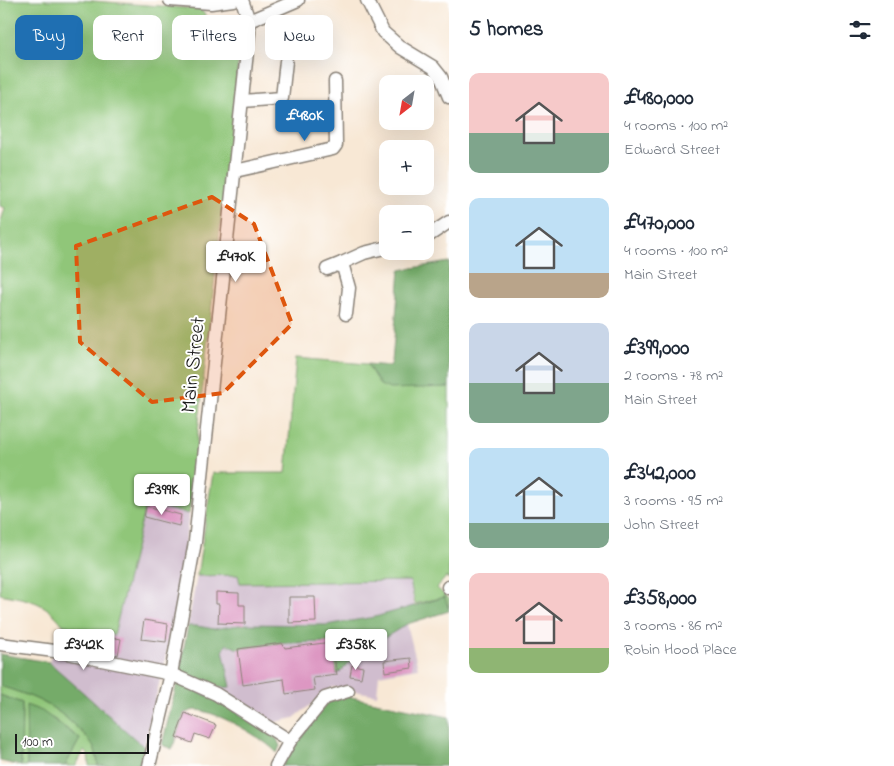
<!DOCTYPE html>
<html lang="en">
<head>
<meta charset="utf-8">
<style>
  body { margin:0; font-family:"Indie Flower",sans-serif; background:#f2f2f3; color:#1f2937; height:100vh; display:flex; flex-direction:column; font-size:19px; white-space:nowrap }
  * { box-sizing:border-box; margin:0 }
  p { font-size:16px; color:#747a83 }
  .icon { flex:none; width:28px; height:28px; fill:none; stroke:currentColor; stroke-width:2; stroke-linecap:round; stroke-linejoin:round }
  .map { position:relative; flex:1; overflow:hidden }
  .side { display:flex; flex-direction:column; background:#fff; width:445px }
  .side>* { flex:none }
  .banner { position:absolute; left:15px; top:15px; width:359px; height:45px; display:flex; gap:10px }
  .needle { width:32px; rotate:211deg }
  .controls { position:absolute; left:379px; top:75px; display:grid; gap:10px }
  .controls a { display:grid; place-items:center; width:55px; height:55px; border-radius:10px; background:#fff; box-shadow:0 5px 20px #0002; font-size:25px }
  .scale { position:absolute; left:15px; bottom:12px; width:134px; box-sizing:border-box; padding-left:5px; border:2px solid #1c1c1c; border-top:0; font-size:14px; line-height:18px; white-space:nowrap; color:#1c1c1c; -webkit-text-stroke:4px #fff; paint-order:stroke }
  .price { position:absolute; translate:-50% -42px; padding:0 11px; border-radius:5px; background:#fff; color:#222; font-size:16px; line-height:32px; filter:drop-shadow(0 1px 2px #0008) }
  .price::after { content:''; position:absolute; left:50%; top:30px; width:15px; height:11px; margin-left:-8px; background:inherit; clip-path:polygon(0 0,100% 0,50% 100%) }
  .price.active { background:#1f6fb2; color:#fff }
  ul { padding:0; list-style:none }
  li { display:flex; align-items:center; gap:15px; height:125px; padding:0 20px }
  li span { display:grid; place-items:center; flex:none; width:140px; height:100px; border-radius:10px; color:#555 }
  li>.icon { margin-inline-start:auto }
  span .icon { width:60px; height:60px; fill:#fffc; stroke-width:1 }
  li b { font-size:21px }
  h2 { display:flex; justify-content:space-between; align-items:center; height:60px; padding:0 20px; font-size:21px }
  .pill { padding:0 18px; border-radius:10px; background:#fff; box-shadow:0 5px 20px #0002; font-size:18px; line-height:45px }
  .pill.active { background:#1f6fb2; color:#fff }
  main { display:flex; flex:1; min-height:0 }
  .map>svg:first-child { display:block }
  .industrial { fill:#d0bdce }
  .green { fill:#90c679; stroke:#56714a }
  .forest { fill:#74ab69; stroke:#486442 }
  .building { fill:#dd97c2 }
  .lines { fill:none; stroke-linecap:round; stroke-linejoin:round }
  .minor-casing { stroke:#8a8278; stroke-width:15 }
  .minor { stroke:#fff; stroke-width:12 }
  .marked { fill:#de560d; fill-opacity:0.2; stroke:#de560d; stroke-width:4; stroke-dasharray:10 6; stroke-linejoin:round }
  .labels { text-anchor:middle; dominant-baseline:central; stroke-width:4; stroke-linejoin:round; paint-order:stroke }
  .street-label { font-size:21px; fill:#1c1c1c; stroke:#fff }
</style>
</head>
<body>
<main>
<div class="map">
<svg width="449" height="766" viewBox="0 0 449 766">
  <rect width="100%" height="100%" fill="#fff"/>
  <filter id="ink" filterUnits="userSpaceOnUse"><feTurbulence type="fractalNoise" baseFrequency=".02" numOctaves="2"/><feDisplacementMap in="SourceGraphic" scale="10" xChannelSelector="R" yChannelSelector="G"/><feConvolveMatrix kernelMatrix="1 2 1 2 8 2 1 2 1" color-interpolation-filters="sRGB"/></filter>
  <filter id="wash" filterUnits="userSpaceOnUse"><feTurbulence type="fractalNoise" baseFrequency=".0096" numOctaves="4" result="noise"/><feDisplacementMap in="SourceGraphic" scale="20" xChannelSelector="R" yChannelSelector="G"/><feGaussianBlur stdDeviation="1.12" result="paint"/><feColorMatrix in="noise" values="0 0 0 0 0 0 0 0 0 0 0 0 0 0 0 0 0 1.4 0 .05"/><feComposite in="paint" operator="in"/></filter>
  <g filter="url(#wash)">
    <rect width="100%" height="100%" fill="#f8e8d5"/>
    <g class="industrial">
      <polygon points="146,503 189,514 174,621 144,747 49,662 63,625 114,635"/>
      <polygon points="238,575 240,583 410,581 415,611 407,624 418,668 379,675 377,695 333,687 294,718 276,722 269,732 177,683 197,576"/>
    </g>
    <g class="green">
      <path d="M0,0H80L200,9L239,55L189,514L146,503L114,635L63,625C44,600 29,600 0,594V224L5,208L0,206Z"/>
      <polygon points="296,358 367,364 380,385 449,387 449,579 446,577 437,588 449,599 449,608 444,597 415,604 410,581 240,583 238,575 197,576 213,473 286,473"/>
      <path d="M0,686C31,696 50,702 74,725C88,737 97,746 98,766H89L88,754L84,751L76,766H65L80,739L54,719L27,706V766H21L22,703L0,695Z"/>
    </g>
    <g class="forest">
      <polygon points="449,262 449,387 390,389 380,385 367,364 390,366 392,362 400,270"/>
      <polygon points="445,597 449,611 407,624 357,655 337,675 332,642 282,643 238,649 227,644 223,650 231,687 213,688 179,674 188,626 197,626 214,629 245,624 326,625 375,617"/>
      <path d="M0,654L49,662L144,747L139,766H98C97,746 88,737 74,725C50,702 31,696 0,686Z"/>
      <path d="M177,683L218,700L277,739L280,746L277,753C264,738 216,711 196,710C192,710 189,712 185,713L172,749L162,745Z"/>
      <polygon points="0,695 22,703 21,766 0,761"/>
      <polygon points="346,696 449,717 449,766 282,766 325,704"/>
      <polygon points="26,705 42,711 80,739 65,766 27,766"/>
    </g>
    <g id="blocks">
      <g class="building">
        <polygon points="146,506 181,515 179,526 144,517"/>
        <polygon points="216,592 239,593 239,605 245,605 245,624 218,623 219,604 216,604"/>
        <polygon points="289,597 315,597 316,622 289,623"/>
        <polygon points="144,620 168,624 166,642 141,639"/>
        <polygon points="111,637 121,639 118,655 108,653"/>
        <polygon points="332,642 337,675 313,678 315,690 286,694 284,679 243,685 238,649 282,643 285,648"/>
        <polygon points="411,658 412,668 385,672 384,661"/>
        <polygon points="352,665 363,667 361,678 350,676"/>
        <polygon points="185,713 216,725 210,739 195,734 192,743 176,737"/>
      </g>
    </g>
  </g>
  <g filter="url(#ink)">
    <use href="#blocks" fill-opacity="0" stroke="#8a8278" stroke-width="1"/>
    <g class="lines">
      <defs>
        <g id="minor">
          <polyline points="170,0 211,3 233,0"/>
          <polyline points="367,0 383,32 400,47 433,67 441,77 449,97"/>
          <polyline points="249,21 298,0"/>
          <polyline points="243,101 282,98 286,61"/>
          <polyline points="235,171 333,149 336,145 335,81"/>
          <polyline points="425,238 449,222"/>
          <polyline points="327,269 342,263"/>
          <polyline points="346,314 349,288 342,263 364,253 388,247"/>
          <polyline points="448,587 449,588"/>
          <polyline points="0,644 62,652 171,674 216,694 290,741"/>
          <polyline points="149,766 171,674 195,542 249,33 249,21 242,0"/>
          <polyline points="276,766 290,741 325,698 348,691"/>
        </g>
      </defs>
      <use href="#minor" class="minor-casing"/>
      <use href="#minor" class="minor"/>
    </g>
  </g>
  <path class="marked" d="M212,197L254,224L292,324L223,393L152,402L80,342L76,246Z"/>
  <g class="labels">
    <g class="street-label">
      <text transform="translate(194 365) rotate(-84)">Main Street</text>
    </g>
  </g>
</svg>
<div class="controls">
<a><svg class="needle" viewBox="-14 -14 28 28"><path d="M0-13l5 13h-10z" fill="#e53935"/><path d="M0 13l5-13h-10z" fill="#747a83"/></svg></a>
<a>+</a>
<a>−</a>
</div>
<div class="scale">100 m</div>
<b class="price active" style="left:305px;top:142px">£480K</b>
<b class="price" style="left:236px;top:283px">£470K</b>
<b class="price" style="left:162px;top:516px">£399K</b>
<b class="price" style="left:84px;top:671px">£342K</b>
<b class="price" style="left:356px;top:671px">£358K</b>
<div class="banner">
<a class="pill active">Buy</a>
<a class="pill">Rent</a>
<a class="pill">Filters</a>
<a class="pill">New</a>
</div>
</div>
<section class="side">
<h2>5 homes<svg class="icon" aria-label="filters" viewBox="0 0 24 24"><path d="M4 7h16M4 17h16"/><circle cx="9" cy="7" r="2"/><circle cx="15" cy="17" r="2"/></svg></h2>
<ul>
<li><span style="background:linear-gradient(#f6c9c9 60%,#7fa58c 0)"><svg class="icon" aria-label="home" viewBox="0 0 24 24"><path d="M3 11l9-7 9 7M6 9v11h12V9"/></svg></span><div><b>£480,000</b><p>4 rooms · 100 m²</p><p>Edward Street</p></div></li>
<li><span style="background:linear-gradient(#bfe0f5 75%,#b9a48a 0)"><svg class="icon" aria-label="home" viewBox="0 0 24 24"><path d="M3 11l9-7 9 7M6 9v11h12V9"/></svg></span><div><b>£470,000</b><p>4 rooms · 100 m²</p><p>Main Street</p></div></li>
<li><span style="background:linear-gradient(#c9d6e8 60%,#7fa58c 0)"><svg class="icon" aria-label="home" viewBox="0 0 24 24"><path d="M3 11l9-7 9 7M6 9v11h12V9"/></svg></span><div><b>£399,000</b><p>2 rooms · 78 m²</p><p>Main Street</p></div></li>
<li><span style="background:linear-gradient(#bfe0f5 75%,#7fa58c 0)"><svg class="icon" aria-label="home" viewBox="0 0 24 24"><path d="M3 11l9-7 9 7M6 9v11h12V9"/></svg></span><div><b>£342,000</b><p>3 rooms · 95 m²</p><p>John Street</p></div></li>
<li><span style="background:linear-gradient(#f6c9c9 75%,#8fb573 0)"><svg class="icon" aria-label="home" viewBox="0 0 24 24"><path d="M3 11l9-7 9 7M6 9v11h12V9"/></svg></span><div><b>£358,000</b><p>3 rooms · 86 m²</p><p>Robin Hood Place</p></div></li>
</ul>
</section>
</main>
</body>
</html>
